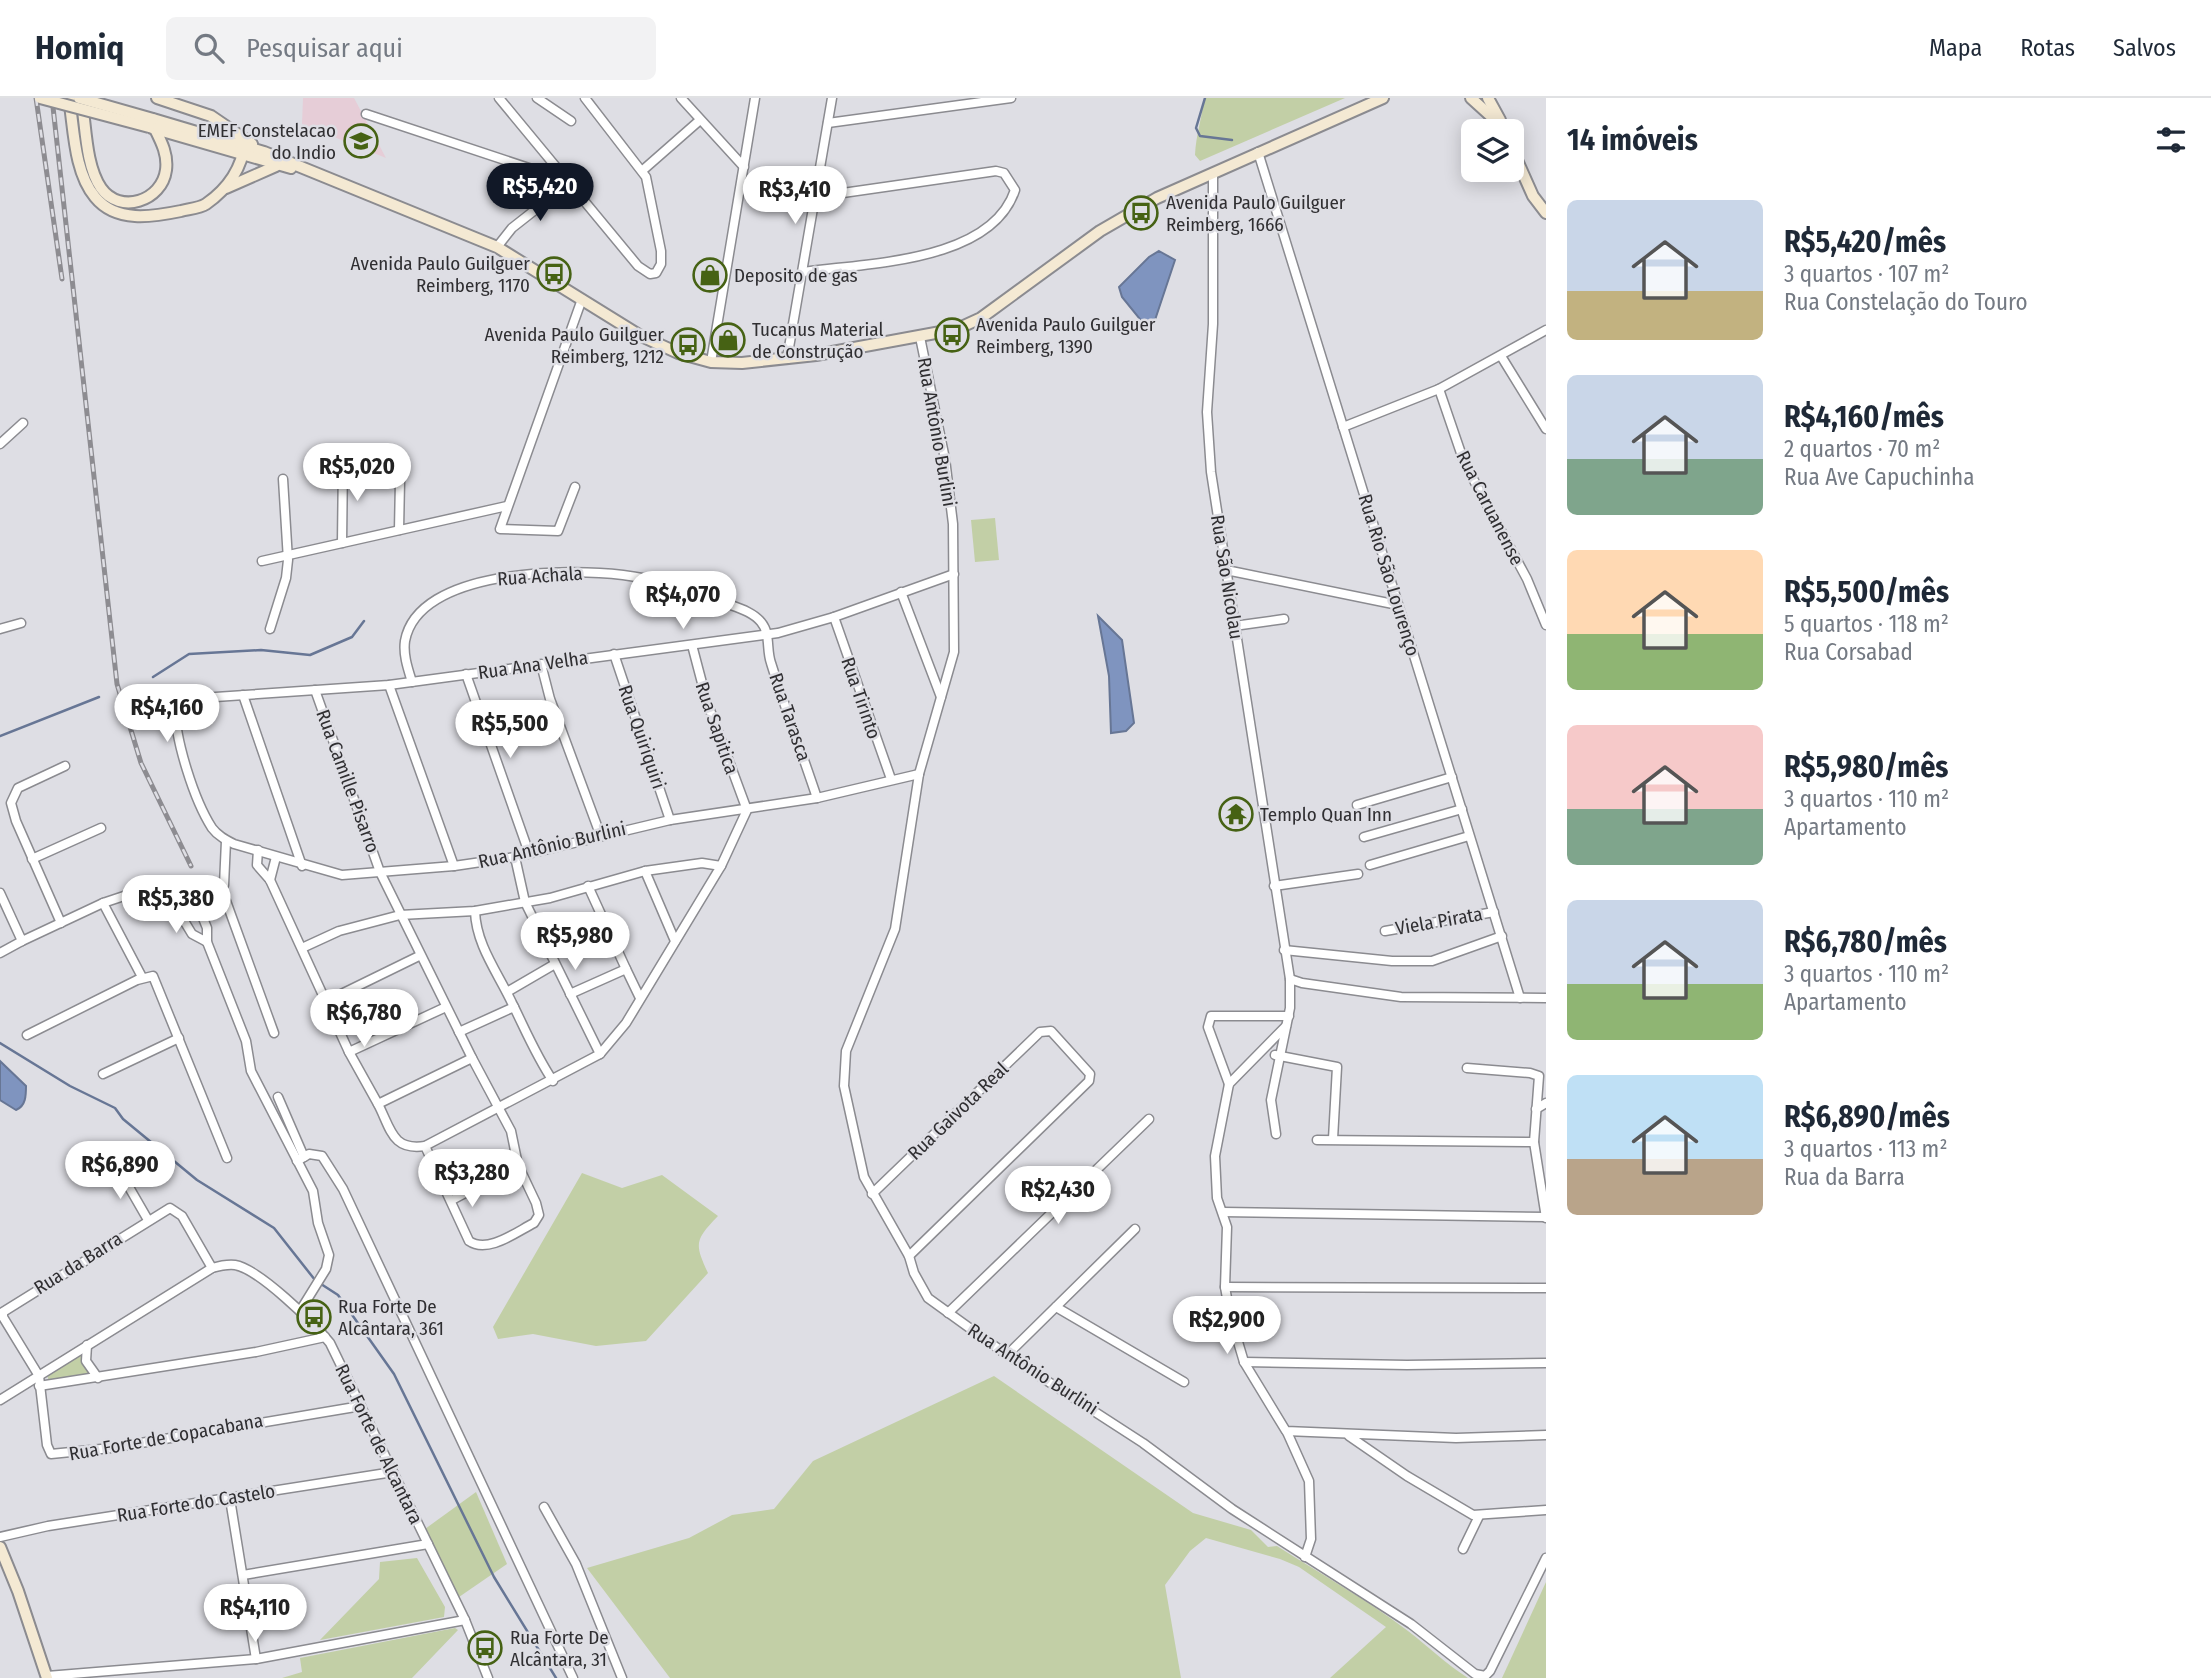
<!DOCTYPE html>
<html lang="pt">
<head>
<meta charset="utf-8">
<style>
  body { margin:0; font-family:"Fira Sans Condensed",sans-serif; background:#f2f2f3; color:#1f2937; height:100vh; display:flex; flex-direction:column; font-size:26px; white-space:nowrap }
  * { box-sizing:border-box; margin:0 }
  p { font-size:23px; color:#747a83 }
  .icon { flex:none; width:38px; height:38px; fill:none; stroke:currentColor; stroke-width:2; stroke-linecap:round; stroke-linejoin:round }
  .map { position:relative; flex:1; overflow:hidden }
  .sheet { display:flex; flex-direction:column; background:#fff; width:665px }
  .sheet>* { flex:none }
  .tools { position:absolute; left:1461px; top:21px; display:grid; gap:14px }
  .tools a { display:grid; place-items:center; width:63px; height:63px; border-radius:10px; background:#fff; box-shadow:0 4px 18px #0003; font-size:35px }
  .price { position:absolute; translate:-50% -60px; padding:0 16px; border-radius:24px; background:#fff; color:#222; font-size:23px; line-height:46px; filter:drop-shadow(0 2px 4px #0008) }
  .price::after { content:''; position:absolute; left:50%; top:42px; width:21px; height:16px; margin-left:-10px; background:inherit; clip-path:polygon(0 0,100% 0,50% 100%) }
  .price.current { background:#111827; color:#fff }
  ul { padding:0; list-style:none }
  li { display:flex; align-items:center; gap:21px; height:175px; padding:0 21px }
  li span { display:grid; place-items:center; flex:none; width:196px; height:140px; border-radius:10px; color:#555 }
  li>.icon { margin-inline-start:auto }
  span .icon { width:84px; height:84px; fill:#fffc; stroke-width:1 }
  li b { font-size:30px }
  h2 { display:flex; justify-content:space-between; align-items:center; height:84px; padding:0 21px; font-size:30px }
  header { display:flex; align-items:center; gap:42px; box-sizing:border-box; height:98px; padding:0 35px; background:#fff; border-bottom:2px solid #e0e1e3 }
  header strong { font-size:33px }
  nav { display:flex; gap:38px; margin-inline-start:auto; font-size:24px }
  .search { width:490px; height:63px; background:#f2f2f3; display:flex; align-items:center; gap:18px; box-sizing:border-box; padding:0 24px; border-radius:10px; color:#747a83; font-size:26px }
  main { display:flex; flex:1; min-height:0 }
  .map>svg:first-child { display:block }
  .education { fill:#e6cdd7 }
  .green { fill:#c2cfa6 }
  .water { fill:#7f94bf; stroke:#677695; stroke-width:2 }
  .lines { fill:none; stroke-linecap:round; stroke-linejoin:round }
  .stream { stroke:#677695; stroke-width:2.5 }
  .street-casing { stroke:#8b8b90; stroke-width:11 }
  .secondary-casing { stroke:#8b8b90; stroke-width:14 }
  .street { stroke:#fff; stroke-width:8 }
  .secondary { stroke:#f4e9d3; stroke-width:10 }
  .rail-casing { stroke:#8d8c91; stroke-width:5 }
  .rail { stroke:#dedee4; stroke-width:2.5; stroke-dasharray:8; stroke-linecap:butt }
  .secondary-bridge-casing { stroke:#8b8b90; stroke-width:14; stroke-linecap:butt }
  .secondary-bridge { stroke:#f4e9d3; stroke-width:10 }
  .labels { text-anchor:middle; dominant-baseline:central; stroke-width:5; stroke-linejoin:round; paint-order:stroke }
  .poi-label { font-size:19px; fill:#302f32; stroke:#dedee4; text-anchor:start }
  .street-label { font-size:19px; fill:#302f32; stroke:#dedee4 }
</style>
</head>
<body>
<header>
<strong>Homiq</strong>
<div class="search"><svg class="icon" aria-label="search" viewBox="0 0 24 24"><circle cx="10" cy="10" r="6"/><path d="M15 15l6 6"/></svg>Pesquisar aqui</div>
<nav><a>Mapa</a><a>Rotas</a><a>Salvos</a></nav>
</header>
<main>
<div class="map">
<svg width="1546" height="1580" viewBox="0 0 1546 1580">
  <rect width="100%" height="100%" fill="#dedee4"/>
  <polygon class="education" points="303,0 354,0 386,60 302,26"/>
  <g class="green">
    <path d="M1204,0H1345L1200,63L1195,57C1196,36 1202,21 1204,0Z"/>
    <polygon points="995,420 999,462 975,464 971,422"/>
    <path d="M582,1075L622,1090L662,1077L718,1118C695,1142 694,1145 708,1175L646,1243L596,1248L533,1236L498,1241L493,1229Z"/>
    <polygon points="83,1256 82,1264 91,1278 49,1284 47,1277"/>
    <path d="M994,1278L1193,1415L1251,1432L1268,1449L1277,1448C1321,1476 1367,1502 1408,1533C1429,1549 1446,1566 1468,1580H1330L1386,1529L1299,1469L1280,1461L1206,1440L1190,1453L1165,1487L1181,1580H670L587,1470L689,1440L732,1417L774,1411L813,1363Z"/>
    <polygon points="476,1394 507,1466 459,1499 425,1431"/>
    <polygon points="417,1460 445,1509 444,1519 320,1542 379,1481 380,1464"/>
    <polygon points="1546,1484 1546,1580 1502,1580"/>
    <polygon points="455,1530 458,1532 412,1580 282,1580 302,1574 300,1560"/>
  </g>
  <g class="water">
    <polygon points="1159,153 1175,162 1155,222 1143,225 1122,199 1119,189 1149,159"/>
    <polygon points="1098,518 1122,542 1134,625 1126,633 1111,635 1109,578"/>
    <path d="M0,963L26,988C26,997 26,1008 16,1012L0,1002Z"/>
  </g>
  <g class="lines">
    <g class="stream">
      <polyline points="1205,0 1196,30 1200,38 1232,42"/>
      <polyline points="153,579 189,556 261,552 310,557 352,539 364,523"/>
      <polyline points="0,638 99,599"/>
      <polyline points="0,945 70,988 115,1010 123,1021 197,1082 274,1130 315,1182"/>
      <polyline points="321,1186 338,1197 394,1276 494,1479 556,1580"/>
    </g>
    <defs>
      <g id="street">
        <polyline points="499,0 638,168 650,176 656,175 661,166 661,153 646,79 585,0"/>
        <polyline points="537,0 571,23"/>
        <polyline points="681,0 744,69"/>
        <polyline points="366,16 562,81"/>
        <polyline points="828,25 1011,0"/>
        <polyline points="1258,54 1520,900"/>
        <polyline points="643,72 700,22"/>
        <polyline points="1213,75 1213,226 1207,314 1211,374 1290,881 1290,910 1271,1002 1276,1036"/>
        <polyline points="497,149 512,130 568,86"/>
        <path d="M803,174C865,165 991,165 1015,92L1004,75L996,73L815,99"/>
        <polyline points="920,239 945,361 953,426 954,554 919,676 895,831 846,953 844,988 864,1079 909,1158 914,1175 928,1200 1007,1257 1143,1345 1232,1411 1411,1526 1475,1576 1485,1578 1490,1573 1546,1460"/>
        <polyline points="1501,258 1546,331"/>
        <polyline points="787,261 832,0"/>
        <polyline points="711,264 755,0"/>
        <polyline points="1439,291 1464,364 1527,481 1546,527"/>
        <polyline points="1343,329 1439,291 1546,232"/>
        <polyline points="0,346 23,325"/>
        <polyline points="575,389 558,433 500,431 582,201"/>
        <polyline points="399,432 400,383"/>
        <polyline points="342,445 343,364"/>
        <polyline points="262,463 507,408"/>
        <polyline points="1226,472 1398,507"/>
        <polyline points="901,494 941,599"/>
        <polyline points="834,519 891,681"/>
        <polyline points="1234,528 1284,521"/>
        <polyline points="0,531 21,525"/>
        <polyline points="270,531 286,480 288,462 283,381"/>
        <polyline points="692,547 707,604 747,712 721,768"/>
        <polyline points="614,556 670,722"/>
        <polyline points="541,566 550,601 600,736"/>
        <polyline points="466,576 529,755"/>
        <path d="M412,584C408,571 403,557 405,543C418,471 568,470 623,477C655,481 690,491 720,503C734,509 751,512 761,524C771,536 766,551 771,565C785,610 802,655 817,700"/>
        <polyline points="389,587 454,768"/>
        <polyline points="315,592 380,774 472,960"/>
        <polyline points="243,597 302,768"/>
        <path d="M919,676L817,700L670,722L515,759L454,768L342,777L234,746C226,742 218,738 212,730C194,702 175,642 175,609L180,603L186,601L389,587L778,535L834,519L954,476"/>
        <polyline points="1357,707 1452,679"/>
        <polyline points="1364,739 1462,711"/>
        <path d="M258,752L257,767L270,782L349,954L378,1006L472,960L511,1033L518,1067L536,1105L539,1117L534,1125C516,1134 488,1156 469,1143L425,1048"/>
        <polyline points="515,759 525,804 600,956"/>
        <polyline points="32,761 101,730"/>
        <polyline points="1370,767 1469,738"/>
        <polyline points="645,773 675,843"/>
        <polyline points="270,782 276,759"/>
        <polyline points="588,788 626,871"/>
        <polyline points="1274,788 1358,776"/>
        <polyline points="222,792 274,935"/>
        <polyline points="0,795 22,843 103,805 142,792 169,798 218,794 224,787 226,743"/>
        <polyline points="169,798 192,836 207,844"/>
        <polyline points="194,798 207,830 207,844 246,943 251,973 313,1093 318,1125 329,1157 326,1171 300,1213"/>
        <polyline points="103,805 142,879"/>
        <path d="M475,813C476,847 498,875 512,905C525,931 536,958 553,983"/>
        <polyline points="61,825 16,723 11,705 18,690 65,668"/>
        <polyline points="1385,833 1494,814"/>
        <path d="M302,850L339,833L400,817L475,813L550,800L645,773L702,765L721,768L626,925L600,956L425,1048C392,1053 391,1031 378,1006"/>
        <polyline points="1284,852 1392,863 1432,863 1502,838"/>
        <polyline points="0,855 22,843"/>
        <polyline points="1290,881 1302,885 1401,899 1546,900"/>
        <polyline points="507,894 555,866"/>
        <polyline points="570,896 626,871 640,900"/>
        <polyline points="327,903 419,858"/>
        <polyline points="1286,928 1229,986 1215,1058 1217,1100 1227,1129 1225,1189 1230,1217 1244,1264 1286,1333 1456,1340 1546,1337"/>
        <polyline points="459,934 514,909"/>
        <polyline points="27,937 137,882 153,878 227,1060"/>
        <polyline points="349,954 446,909"/>
        <polyline points="1275,957 1337,969 1333,1041"/>
        <polyline points="1467,970 1530,975 1539,978 1534,1044 1546,1120"/>
        <polyline points="103,976 179,940"/>
        <polyline points="1229,986 1208,929 1211,918 1289,918"/>
        <polyline points="278,999 304,1059"/>
        <polyline points="1536,1011 1546,1005"/>
        <polyline points="1317,1042 1534,1044"/>
        <polyline points="297,1063 309,1056 322,1058 343,1091 573,1580"/>
        <polyline points="118,1070 148,1122"/>
        <polyline points="872,1096 1040,934 1051,933 1090,976 1089,983 909,1158"/>
        <polyline points="452,1102 518,1067"/>
        <polyline points="1223,1114 1546,1119"/>
        <polyline points="212,1170 182,1118 170,1110 3,1214 3,1219 39,1278 47,1347 51,1356 111,1350 361,1308"/>
        <polyline points="1225,1189 1546,1190"/>
        <polyline points="1056,1209 1184,1284"/>
        <polyline points="948,1215 1149,1021"/>
        <polyline points="87,1247 86,1263 98,1280"/>
        <polyline points="1007,1257 1135,1131"/>
        <polyline points="1244,1264 1407,1267 1546,1265"/>
        <polyline points="39,1288 256,1254 325,1239"/>
        <path d="M0,1302L212,1170C219,1168 227,1166 235,1167C259,1171 314,1225 330,1245L465,1522L488,1580"/>
        <polyline points="1287,1334 1309,1383 1311,1441 1305,1459"/>
        <polyline points="1349,1338 1407,1378 1473,1417 1546,1412"/>
        <polyline points="230,1401 256,1561"/>
        <polyline points="544,1409 576,1466 622,1580"/>
        <polyline points="0,1439 48,1428 393,1374"/>
        <polyline points="1463,1451 1479,1418"/>
        <polyline points="243,1477 428,1446"/>
        <polyline points="47,1578 256,1561 465,1522"/>
      </g>
      <g id="secondary">
        <path d="M69,0C74,31 74,74 95,99C116,125 152,119 181,113C189,111 200,110 206,106C229,90 242,70 245,44"/>
        <polyline points="157,0 211,18 252,46"/>
        <polyline points="1471,0 1503,29"/>
        <polyline points="1488,0 1500,22"/>
        <path d="M82,5C86,31 86,68 101,90C120,117 162,103 166,72C168,57 162,45 155,31"/>
        <polyline points="153,21 264,54 497,149 639,237 678,255 711,264 742,265 816,257 957,231 981,220 1100,133 1157,100 1383,0"/>
        <polyline points="152,30 291,70"/>
        <polyline points="1512,51 1533,98 1546,115"/>
        <polyline points="226,90 276,68"/>
        <polyline points="0,1449 18,1493 47,1580"/>
      </g>
    </defs>
    <use href="#street" class="street-casing"/>
    <use href="#secondary" class="secondary-casing"/>
    <use href="#street" class="street"/>
    <use href="#secondary" class="secondary"/>
    <defs>
      <g id="rail">
        <polyline points="36,0 62,181"/>
        <polyline points="52,0 117,586 141,665 191,768"/>
      </g>
    </defs>
    <use href="#rail" class="rail-casing"/>
    <use href="#rail" class="rail"/>
    <defs>
      <g id="secondary-bridge">
        <polyline points="40,0 149,29"/>
        <polyline points="79,0 153,21"/>
      </g>
    </defs>
    <use href="#secondary-bridge" class="secondary-bridge-casing"/>
    <use href="#secondary-bridge" class="secondary-bridge"/>
  </g>
  <defs>
    <symbol id="school-ring" viewBox="-11 -11 22 22"><circle r="9.5" fill="#dedee4" stroke="#466214" stroke-width="1.5"/><path d="M0-5L7-2L0 1L-7-2ZM-4 1L0 2.5L4 1V4Q0 6-4 4Z" fill="#466214"/></symbol>
    <symbol id="bus-ring" viewBox="-11 -11 22 22"><circle r="9.5" fill="#dedee4" stroke="#466214" stroke-width="1.5"/><path d="M-5-6H5V4H4V6H2V4H-2V6H-4V4H-5ZM-3.5-4V0h7V-4ZM-3.5 1.2v1.5H-2V1.2ZM2 1.2v1.5H3.5V1.2Z" fill="#466214"/></symbol>
    <symbol id="shop-ring" viewBox="-11 -11 22 22"><circle r="9.5" fill="#dedee4" stroke="#466214" stroke-width="1.5"/><path d="M-5-2.5h2.3a2.7 3.5 0 0 1 5.4 0H5L5.5 6h-11ZM-1.5-2.5h3a1.5 2.3 0 0 0-3 0Z" fill="#466214"/></symbol>
    <symbol id="temple-ring" viewBox="-11 -11 22 22"><circle r="9.5" fill="#dedee4" stroke="#466214" stroke-width="1.5"/><path d="M0-6L5-2H3V0L6.5 2.5H4V6H1.5V3h-3V6H-4V2.5H-6.5L-3 0V-2H-5Z" fill="#466214"/></symbol>
  </defs>
  <g fill-rule="evenodd">
    <use href="#school-ring" x="342" y="24" width="38" height="38"/>
    <use href="#bus-ring" x="1122" y="96" width="38" height="38"/>
    <use href="#bus-ring" x="535" y="157" width="38" height="38"/>
    <use href="#shop-ring" x="691" y="158" width="38" height="38"/>
    <use href="#bus-ring" x="933" y="218" width="38" height="38"/>
    <use href="#shop-ring" x="709" y="223" width="38" height="38"/>
    <use href="#bus-ring" x="669" y="228" width="38" height="38"/>
    <use href="#temple-ring" x="1217" y="697" width="38" height="38"/>
    <use href="#bus-ring" x="295" y="1200" width="38" height="38"/>
    <use href="#bus-ring" x="466" y="1531" width="38" height="38"/>
  </g>
  <g class="labels">
    <g class="poi-label">
      <text x="336" y="32" text-anchor="end">EMEF Constelacao<tspan x="336" dy="22">do Indio</tspan></text>
      <text x="1166" y="104">Avenida Paulo Guilguer<tspan x="1166" dy="22">Reimberg, 1666</tspan></text>
      <text x="530" y="165" text-anchor="end">Avenida Paulo Guilguer<tspan x="530" dy="22">Reimberg, 1170</tspan></text>
      <text x="734" y="177">Deposito de gas</text>
      <text x="976" y="226">Avenida Paulo Guilguer<tspan x="976" dy="22">Reimberg, 1390</tspan></text>
      <text x="752" y="231">Tucanus Material<tspan x="752" dy="22">de Construção</tspan></text>
      <text x="664" y="236" text-anchor="end">Avenida Paulo Guilguer<tspan x="664" dy="22">Reimberg, 1212</tspan></text>
      <text x="1260" y="716">Templo Quan Inn</text>
      <text x="338" y="1208">Rua Forte De<tspan x="338" dy="22">Alcântara, 361</tspan></text>
      <text x="510" y="1539">Rua Forte De<tspan x="510" dy="22">Alcântara, 31</tspan></text>
    </g>
    <g class="street-label">
      <text transform="translate(937 334) rotate(80)">Rua Antônio Burlini</text>
      <text transform="translate(1490 410) rotate(63)">Rua Caruanense</text>
      <text transform="translate(1389 477) rotate(73)">Rua Rio São Lourenço</text>
      <text transform="translate(540 478) rotate(-4)">Rua Achala</text>
      <text transform="translate(1227 479) rotate(81)">Rua São Nicolau</text>
      <text transform="translate(533 567) rotate(-8)">Rua Ana Velha</text>
      <text transform="translate(861 600) rotate(71)">Rua Tirinto</text>
      <text transform="translate(790 619) rotate(71)">Rua Tarasca</text>
      <text transform="translate(717 630) rotate(71)">Rua Sapitica</text>
      <text transform="translate(642 639) rotate(71)">Rua Quiriquiri</text>
      <text transform="translate(348 683) rotate(70)">Rua Camille Pisarro</text>
      <text transform="translate(552 747) rotate(-13)">Rua Antônio Burlini</text>
      <text transform="translate(1439 823) rotate(-10)">Viela Pirata</text>
      <text transform="translate(958 1013) rotate(-44)">Rua Gaivota Real</text>
      <text transform="translate(78 1165) rotate(-32)">Rua da Barra</text>
      <text transform="translate(1033 1271) rotate(33)">Rua Antônio Burlini</text>
      <text transform="translate(166 1339) rotate(-10)">Rua Forte de Copacabana</text>
      <text transform="translate(379 1346) rotate(64)">Rua Forte de Alcantara</text>
      <text transform="translate(196 1405) rotate(-9)">Rua Forte do Castelo</text>
    </g>
  </g>
</svg>
<div class="tools">
<a><svg class="icon" aria-label="layers" viewBox="0 0 24 24"><path d="M12 4l9 5-9 5-9-5zM3 14l9 5 9-5"/></svg></a>
</div>
<b class="price current" style="left:540px;top:125px">R$5,420</b>
<b class="price" style="left:795px;top:128px">R$3,410</b>
<b class="price" style="left:357px;top:405px">R$5,020</b>
<b class="price" style="left:683px;top:533px">R$4,070</b>
<b class="price" style="left:167px;top:646px">R$4,160</b>
<b class="price" style="left:510px;top:662px">R$5,500</b>
<b class="price" style="left:176px;top:837px">R$5,380</b>
<b class="price" style="left:575px;top:874px">R$5,980</b>
<b class="price" style="left:364px;top:951px">R$6,780</b>
<b class="price" style="left:120px;top:1103px">R$6,890</b>
<b class="price" style="left:472px;top:1111px">R$3,280</b>
<b class="price" style="left:1058px;top:1128px">R$2,430</b>
<b class="price" style="left:1227px;top:1258px">R$2,900</b>
<b class="price" style="left:255px;top:1546px">R$4,110</b>
</div>
<section class="sheet">
<h2>14 imóveis<svg class="icon" aria-label="filters" viewBox="0 0 24 24"><path d="M4 7h16M4 17h16"/><circle cx="9" cy="7" r="2"/><circle cx="15" cy="17" r="2"/></svg></h2>
<ul>
<li><span style="background:linear-gradient(#c9d6e8 65%,#c2b280 0)"><svg class="icon" aria-label="home" viewBox="0 0 24 24"><path d="M3 11l9-7 9 7M6 9v11h12V9"/></svg></span><div><b>R$5,420/mês</b><p>3 quartos · 107 m²</p><p>Rua Constelação do Touro</p></div></li>
<li><span style="background:linear-gradient(#c9d6e8 60%,#7fa58c 0)"><svg class="icon" aria-label="home" viewBox="0 0 24 24"><path d="M3 11l9-7 9 7M6 9v11h12V9"/></svg></span><div><b>R$4,160/mês</b><p>2 quartos · 70 m²</p><p>Rua Ave Capuchinha</p></div></li>
<li><span style="background:linear-gradient(#ffd9b3 60%,#8fb573 0)"><svg class="icon" aria-label="home" viewBox="0 0 24 24"><path d="M3 11l9-7 9 7M6 9v11h12V9"/></svg></span><div><b>R$5,500/mês</b><p>5 quartos · 118 m²</p><p>Rua Corsabad</p></div></li>
<li><span style="background:linear-gradient(#f6c9c9 60%,#7fa58c 0)"><svg class="icon" aria-label="home" viewBox="0 0 24 24"><path d="M3 11l9-7 9 7M6 9v11h12V9"/></svg></span><div><b>R$5,980/mês</b><p>3 quartos · 110 m²</p><p>Apartamento</p></div></li>
<li><span style="background:linear-gradient(#c9d6e8 60%,#8fb573 0)"><svg class="icon" aria-label="home" viewBox="0 0 24 24"><path d="M3 11l9-7 9 7M6 9v11h12V9"/></svg></span><div><b>R$6,780/mês</b><p>3 quartos · 110 m²</p><p>Apartamento</p></div></li>
<li><span style="background:linear-gradient(#bfe0f5 60%,#b9a48a 0)"><svg class="icon" aria-label="home" viewBox="0 0 24 24"><path d="M3 11l9-7 9 7M6 9v11h12V9"/></svg></span><div><b>R$6,890/mês</b><p>3 quartos · 113 m²</p><p>Rua da Barra</p></div></li>
</ul>
</section>
</main>
</body>
</html>
